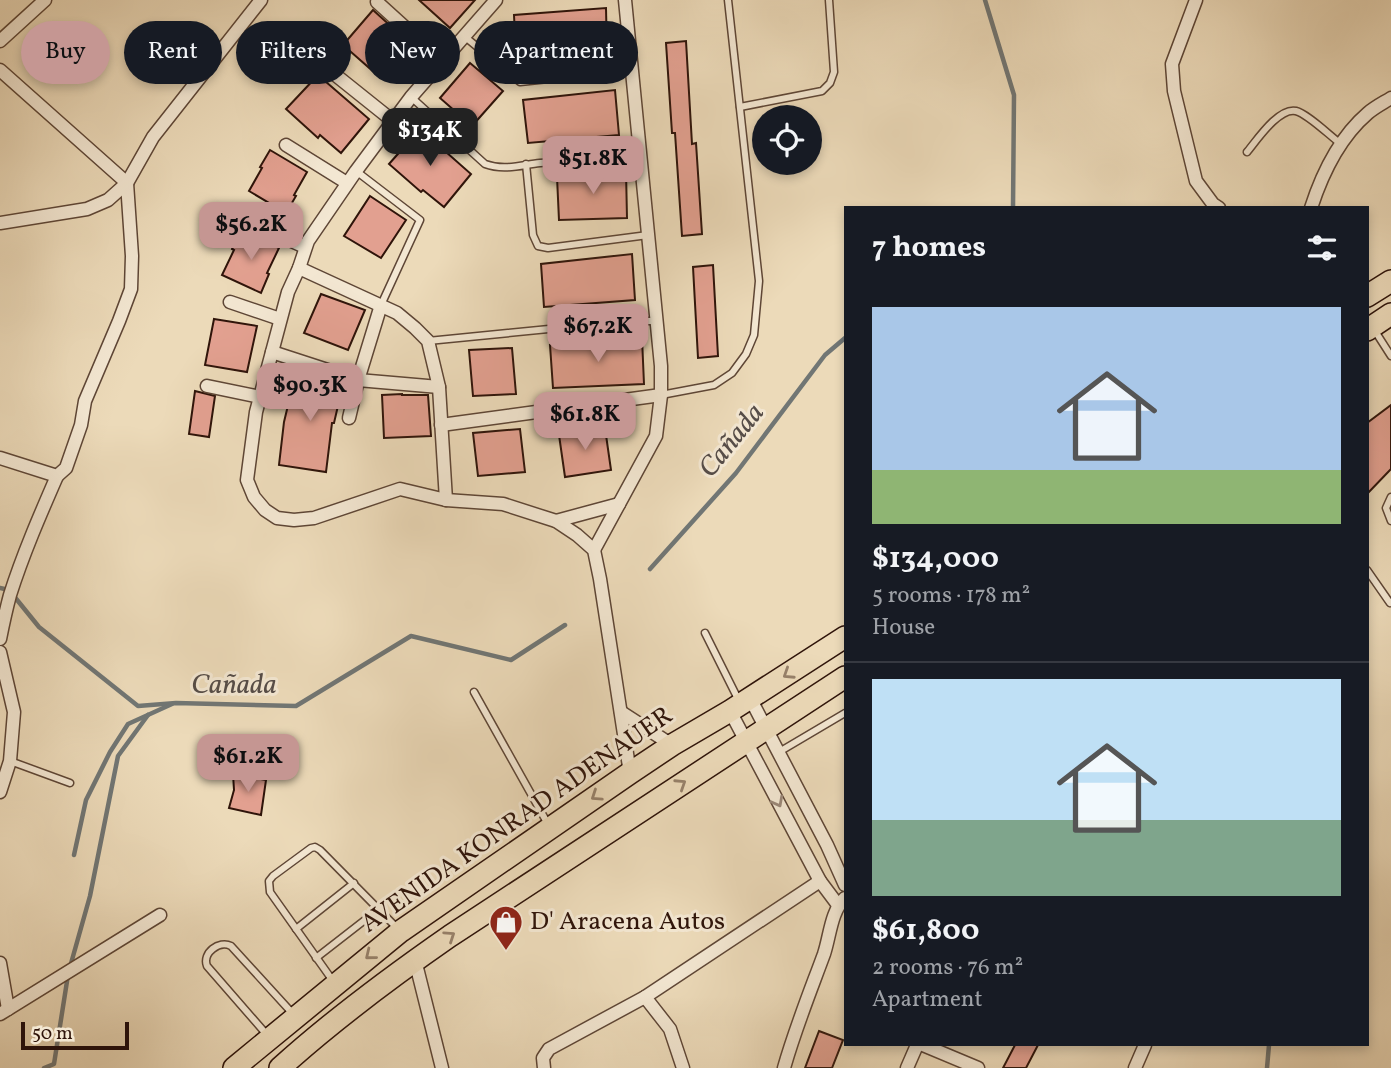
<!DOCTYPE html>
<html lang="en">
<head>
<meta charset="utf-8">
<style>
  body { margin:0; font-family:Vollkorn,serif; background:#20242c; color:#f1f3f6; height:100vh; display:flex; flex-direction:column; font-size:26px; white-space:nowrap }
  * { box-sizing:border-box; margin:0 }
  p { font-size:23px; color:#9ea1a6 }
  .icon { flex:none; width:38px; height:38px; fill:none; stroke:currentColor; stroke-width:2; stroke-linecap:round; stroke-linejoin:round }
  .map { position:relative; flex:1; overflow:hidden }
  .side { position:absolute; left:844px; top:206px; width:525px; height:840px; display:flex; flex-direction:column; background:#171b24; border-radius:0px; box-shadow:0 4px 10px #0003 }
  .side>* { flex:none }
  .banner { position:absolute; left:21px; top:21px; width:665px; height:63px; display:flex; gap:14px }
  .fabs { position:absolute; left:752px; top:105px; display:grid; gap:14px }
  .fabs a { display:grid; place-items:center; width:70px; height:70px; border-radius:50%; background:#171b24; box-shadow:0 4px 10px #0003; font-size:35px }
  .scale { position:absolute; left:21px; bottom:18px; width:108px; box-sizing:border-box; padding-left:7px; border:4px solid #2f140a; border-top:0; font-size:19px; line-height:24px; white-space:nowrap; color:#2f140a; -webkit-text-stroke:5px #f3e7d2; paint-order:stroke }
  .price { position:absolute; translate:-50% -60px; padding:0 16px; border-radius:14px; background:#c59692; color:#111; font-size:23px; line-height:46px; filter:drop-shadow(0 2px 4px #0008) }
  .price::after { content:''; position:absolute; left:50%; top:42px; width:21px; height:16px; margin-left:-10px; background:inherit; clip-path:polygon(0 0,100% 0,50% 100%) }
  .price.on { background:#222; color:#fff }
  ul { padding:0; list-style:none }
  li { display:grid; align-content:center; gap:14px; height:371px; padding:0 28px }
  li+li { border-top:2px solid #363941 }
  li span { display:grid; place-items:center; height:217px; border-radius:0px; color:#555 }
  li>.icon { margin-inline-start:auto }
  span .icon { width:126px; height:126px; fill:#fffc; stroke-width:1 }
  li b { font-size:30px }
  h2 { display:flex; justify-content:space-between; align-items:center; height:84px; padding:0 28px; font-size:30px }
  .pill { padding:0 24px; border-radius:32px; background:#171b24; box-shadow:0 4px 10px #0003; font-size:24px; line-height:63px }
  .pill.on { background:#c59692; color:#111 }
  .map>svg:first-child { display:block }
  .lines { fill:none; stroke-linecap:round; stroke-linejoin:round }
  .stream { stroke:#717674; stroke-width:4.5 }
  .building { fill:#e2a090; stroke:#2f140a; stroke-width:2 }
  .service-casing { stroke:#5e4636; stroke-width:9 }
  .minor-casing { stroke:#5e4636; stroke-width:15 }
  .primary-casing { stroke:#2f140a; stroke-width:24 }
  .service { stroke:#f3e7d2; stroke-width:6 }
  .minor { stroke:#f3e7d2; stroke-width:12 }
  .primary { stroke:#ecdab9; stroke-width:21 }
  .oneway { stroke:#97816a }
  .oneway2 { stroke:#9b8878 }
  .labels { text-anchor:middle; dominant-baseline:central; stroke-width:6; stroke-linejoin:round; paint-order:stroke }
  .street-label { font-size:26px; fill:#2f140a; stroke:#f3e7d2 }
  .poi-label { font-size:26px; fill:#2f140a; stroke:#f3e7d2; text-anchor:start }
  .water-label { font-size:28px; font-style:italic; fill:#564d48; stroke:#f3e7d2 }
</style>
</head>
<body>
<div class="map">
<svg width="1391" height="1068" viewBox="0 0 1391 1068">
  <rect width="100%" height="100%" fill="#ecdab9"/>
  <filter id="stains"><feTurbulence type="fractalNoise" baseFrequency=".00286" numOctaves="4"/><feColorMatrix values="0 0 0 0 .2 0 0 0 0 .09 0 0 0 0 .02 0 0 0 .5 -.17"/></filter>
  <radialGradient id="worn" r=".72"><stop offset=".6" stop-color="#630" stop-opacity="0"/><stop offset="1" stop-color="#630" stop-opacity=".3"/></radialGradient>
  <g class="lines">
    <g class="stream">
      <polyline points="985,0 1014,95 1013,208"/>
      <polyline points="650,569 736,473 825,355 845,338"/>
      <polyline points="0,588 9,590 39,627 138,706 176,703 296,706 411,636 511,660 565,625"/>
      <polyline points="74,855 86,800 110,752 128,724 172,704"/>
      <polyline points="70,967 90,896 118,756 148,715"/>
      <polyline points="44,1068 54,1064 68,975"/>
      <polyline points="1267,1068 1269,1045"/>
    </g>
  </g>
  <g class="building">
    <polygon points="419,0 475,0 450,28"/>
    <polygon points="606,8 607,54 516,58 514,15"/>
    <polygon points="373,10 405,39 375,73 343,45"/>
    <polygon points="686,41 692,144 696,143 702,234 682,236 675,133 672,133 666,43"/>
    <polygon points="470,63 503,91 472,126 440,98"/>
    <polygon points="318,75 369,119 341,153 320,135 318,138 286,109"/>
    <polygon points="615,90 619,135 528,143 523,100"/>
    <polygon points="420,129 471,174 444,207 423,190 421,192 389,164"/>
    <polygon points="270,150 307,172 294,195 296,196 286,213 249,191 262,168 260,167"/>
    <polygon points="626,171 627,218 559,220 557,177 583,175 583,172"/>
    <polygon points="370,196 406,220 381,258 344,236"/>
    <polygon points="240,230 279,248 267,273 269,274 261,293 222,275 234,250 232,249"/>
    <polygon points="632,254 635,300 544,307 541,264"/>
    <polygon points="713,265 718,356 698,358 693,267"/>
    <polygon points="321,294 365,310 348,350 304,333"/>
    <polygon points="214,319 257,326 247,372 205,365"/>
    <polygon points="642,338 644,384 553,388 550,345"/>
    <polygon points="512,348 516,394 473,396 469,350"/>
    <polygon points="296,372 343,384 334,423 332,423 326,472 279,465 284,422"/>
    <polygon points="195,391 215,396 209,437 189,434"/>
    <polygon points="402,394 402,395 428,395 431,436 384,438 382,395"/>
    <polygon points="1391,405 1391,469 1367,494 1367,423"/>
    <polygon points="605,428 611,470 565,477 559,435"/>
    <polygon points="520,429 525,472 478,476 473,433"/>
    <polygon points="233,774 266,780 261,815 229,808 234,790"/>
    <polygon points="819,1031 843,1040 832,1068 805,1068"/>
    <polygon points="1015,1045 1038,1045 1026,1068 1003,1068"/>
  </g>
  <g class="lines">
    <defs>
      <g id="service">
        <polyline points="464,36 520,82 633,70"/>
        <path d="M411,97L485,164C504,171 521,165 540,163C574,161 608,159 641,156"/>
        <polyline points="740,107 822,91 830,83 834,72 829,0"/>
        <path d="M1247,152C1257,140 1279,107 1296,111C1308,114 1330,136 1341,144"/>
        <polyline points="526,164 533,235 538,246 548,248 648,235"/>
        <polyline points="356,171 420,220 381,305"/>
        <polyline points="1375,331 1391,356"/>
        <polyline points="428,341 630,321 656,321"/>
        <polyline points="661,395 714,385 732,373 746,354 754,335 759,281 728,0"/>
        <polyline points="1391,497 1386,508 1391,521"/>
        <polyline points="1367,570 1390,603"/>
        <polyline points="705,633 738,699"/>
        <polyline points="474,692 549,826"/>
        <polyline points="779,752 845,713"/>
        <polyline points="10,761 70,783"/>
        <polyline points="296,929 354,883"/>
        <polyline points="316,958 379,909"/>
        <polyline points="333,981 270,892 269,881 273,876 311,848 315,847 320,850 399,930"/>
        <path d="M268,1036L207,966C202,953 219,940 231,946L294,1015"/>
      </g>
      <g id="minor">
        <polyline points="496,0 411,97 356,171 308,241 299,268 288,292 256,412 247,480 254,497 265,510 277,518 294,520 314,518 400,489 446,500 503,504 556,521 577,535 594,550 600,579 630,773"/>
        <polyline points="1196,0 1172,64 1174,91 1196,181 1213,204 1219,208"/>
        <polyline points="377,2 442,61"/>
        <polyline points="0,41 45,0"/>
        <polyline points="328,69 393,121"/>
        <polyline points="0,70 127,183 132,256 131,289 119,321 85,401 81,425 66,468 57,476 0,458"/>
        <polyline points="286,145 347,183"/>
        <path d="M1311,208C1322,174 1340,137 1368,113C1375,107 1383,103 1391,98"/>
        <polyline points="249,222 305,247"/>
        <polyline points="0,223 87,209 108,200 127,183 153,137 261,0"/>
        <polyline points="299,268 397,313 415,328 428,341 439,387 446,500"/>
        <polyline points="230,302 280,319"/>
        <polyline points="272,352 358,380 439,387"/>
        <polyline points="207,386 260,397"/>
        <polyline points="349,418 358,380 381,305"/>
        <polyline points="441,425 661,395"/>
        <polyline points="556,521 619,504"/>
        <polyline points="594,550 656,436 661,395 661,366 625,0"/>
        <path d="M0,639C3,624 6,610 10,595C23,554 40,515 57,476"/>
        <polyline points="0,652 14,712 10,761 0,792"/>
        <polyline points="750,698 827,845 845,885"/>
        <polyline points="730,711 820,881 838,905"/>
        <polyline points="621,712 672,745"/>
        <polyline points="415,960 442,1068"/>
        <polyline points="0,963 8,1009"/>
        <polyline points="645,997 670,1029 683,1068"/>
        <polyline points="0,1014 160,915"/>
        <polyline points="923,1045 978,1068"/>
        <polyline points="544,1068 543,1058 549,1049 645,997 820,881"/>
        <path d="M784,1068C795,1029 810,992 824,954C830,936 831,911 845,898"/>
        <polyline points="907,1068 917,1045"/>
        <polyline points="1135,1068 1145,1045"/>
      </g>
      <g id="primary">
        <polyline points="1367,296 1391,281"/>
        <polyline points="1367,330 1391,314"/>
        <polyline points="234,1068 401,931 630,773 672,745 730,711 845,637"/>
        <path d="M280,1068C333,1020 391,977 450,936L845,677"/>
      </g>
    </defs>
    <use href="#service" class="service-casing"/>
    <use href="#minor" class="minor-casing"/>
    <use href="#primary" class="primary-casing"/>
    <use href="#service" class="service"/>
    <use href="#minor" class="minor"/>
    <use href="#primary" class="primary"/>
  </g>
  <defs><path id="oneway-chevron" d="M-2-3.5L2.5 0L-2 3.5" fill="none" stroke-width="1.6" stroke-linecap="round" stroke-linejoin="round" transform="scale(1.75)"/></defs>
  <g class="oneway">
    <use href="#oneway-chevron" transform="translate(788 674) rotate(147)"/>
    <use href="#oneway-chevron" transform="translate(681 784) rotate(-33)"/>
    <use href="#oneway-chevron" transform="translate(596 796) rotate(146)"/>
    <use href="#oneway-chevron" transform="translate(450 936) rotate(-34)"/>
    <use href="#oneway-chevron" transform="translate(370 955) rotate(141)"/>
  </g>
  <use class="oneway2" href="#oneway-chevron" transform="translate(778 802) rotate(62)"/>
  <defs>
    <symbol id="shop-pin" viewBox="-11 -11 22 30"><path d="M0 17L-7.5 6A9.5 9.5 0 1 1 7.5 6Z" fill="#8f2418" stroke="#f3e7d2"/><path d="M-5-2.5h2.3a2.7 3.5 0 0 1 5.4 0H5L5.5 6h-11ZM-1.5-2.5h3a1.5 2.3 0 0 0-3 0Z" fill="#fff"/></symbol>
  </defs>
  <g fill-rule="evenodd">
    <use href="#shop-pin" x="487" y="903" width="38" height="52"/>
  </g>
  <g class="labels">
    <g class="street-label">
      <text transform="translate(517 820) rotate(-35)">AVENIDA KONRAD ADENAUER</text>
    </g>
    <g class="poi-label">
      <text x="530" y="922">D' Aracena Autos</text>
    </g>
    <g class="water-label">
      <text transform="translate(732 441) rotate(-51)">Cañada</text>
      <text x="234" y="685">Cañada</text>
    </g>
  </g>
  <rect width="100%" height="100%" filter="url(#stains)"/>
  <rect width="100%" height="100%" fill="url(#worn)"/>
</svg>
<div class="fabs">
<a><svg class="icon" aria-label="locate" viewBox="0 0 24 24"><circle cx="12" cy="12" r="6"/><path d="M12 2v4M12 18v4M2 12h4M18 12h4"/></svg></a>
</div>
<div class="scale">50 m</div>
<b class="price on" style="left:430px;top:168px">$134K</b>
<b class="price" style="left:593px;top:196px">$51.8K</b>
<b class="price" style="left:251px;top:262px">$56.2K</b>
<b class="price" style="left:598px;top:364px">$67.2K</b>
<b class="price" style="left:310px;top:423px">$90.3K</b>
<b class="price" style="left:585px;top:452px">$61.8K</b>
<b class="price" style="left:248px;top:794px">$61.2K</b>
<div class="banner">
<a class="pill on">Buy</a>
<a class="pill">Rent</a>
<a class="pill">Filters</a>
<a class="pill">New</a>
<a class="pill">Apartment</a>
</div>
<section class="side">
<h2>7 homes<svg class="icon" aria-label="filters" viewBox="0 0 24 24"><path d="M4 7h16M4 17h16"/><circle cx="9" cy="7" r="2"/><circle cx="15" cy="17" r="2"/></svg></h2>
<ul>
<li><span style="background:linear-gradient(#a9c7e8 75%,#8fb573 0)"><svg class="icon" aria-label="home" viewBox="0 0 24 24"><path d="M3 11l9-7 9 7M6 9v11h12V9"/></svg></span><div><b>$134,000</b><p>5 rooms · 178 m²</p><p>House</p></div></li>
<li><span style="background:linear-gradient(#bfe0f5 65%,#7fa58c 0)"><svg class="icon" aria-label="home" viewBox="0 0 24 24"><path d="M3 11l9-7 9 7M6 9v11h12V9"/></svg></span><div><b>$61,800</b><p>2 rooms · 76 m²</p><p>Apartment</p></div></li>
</ul>
</section>
</div>
</body>
</html>
